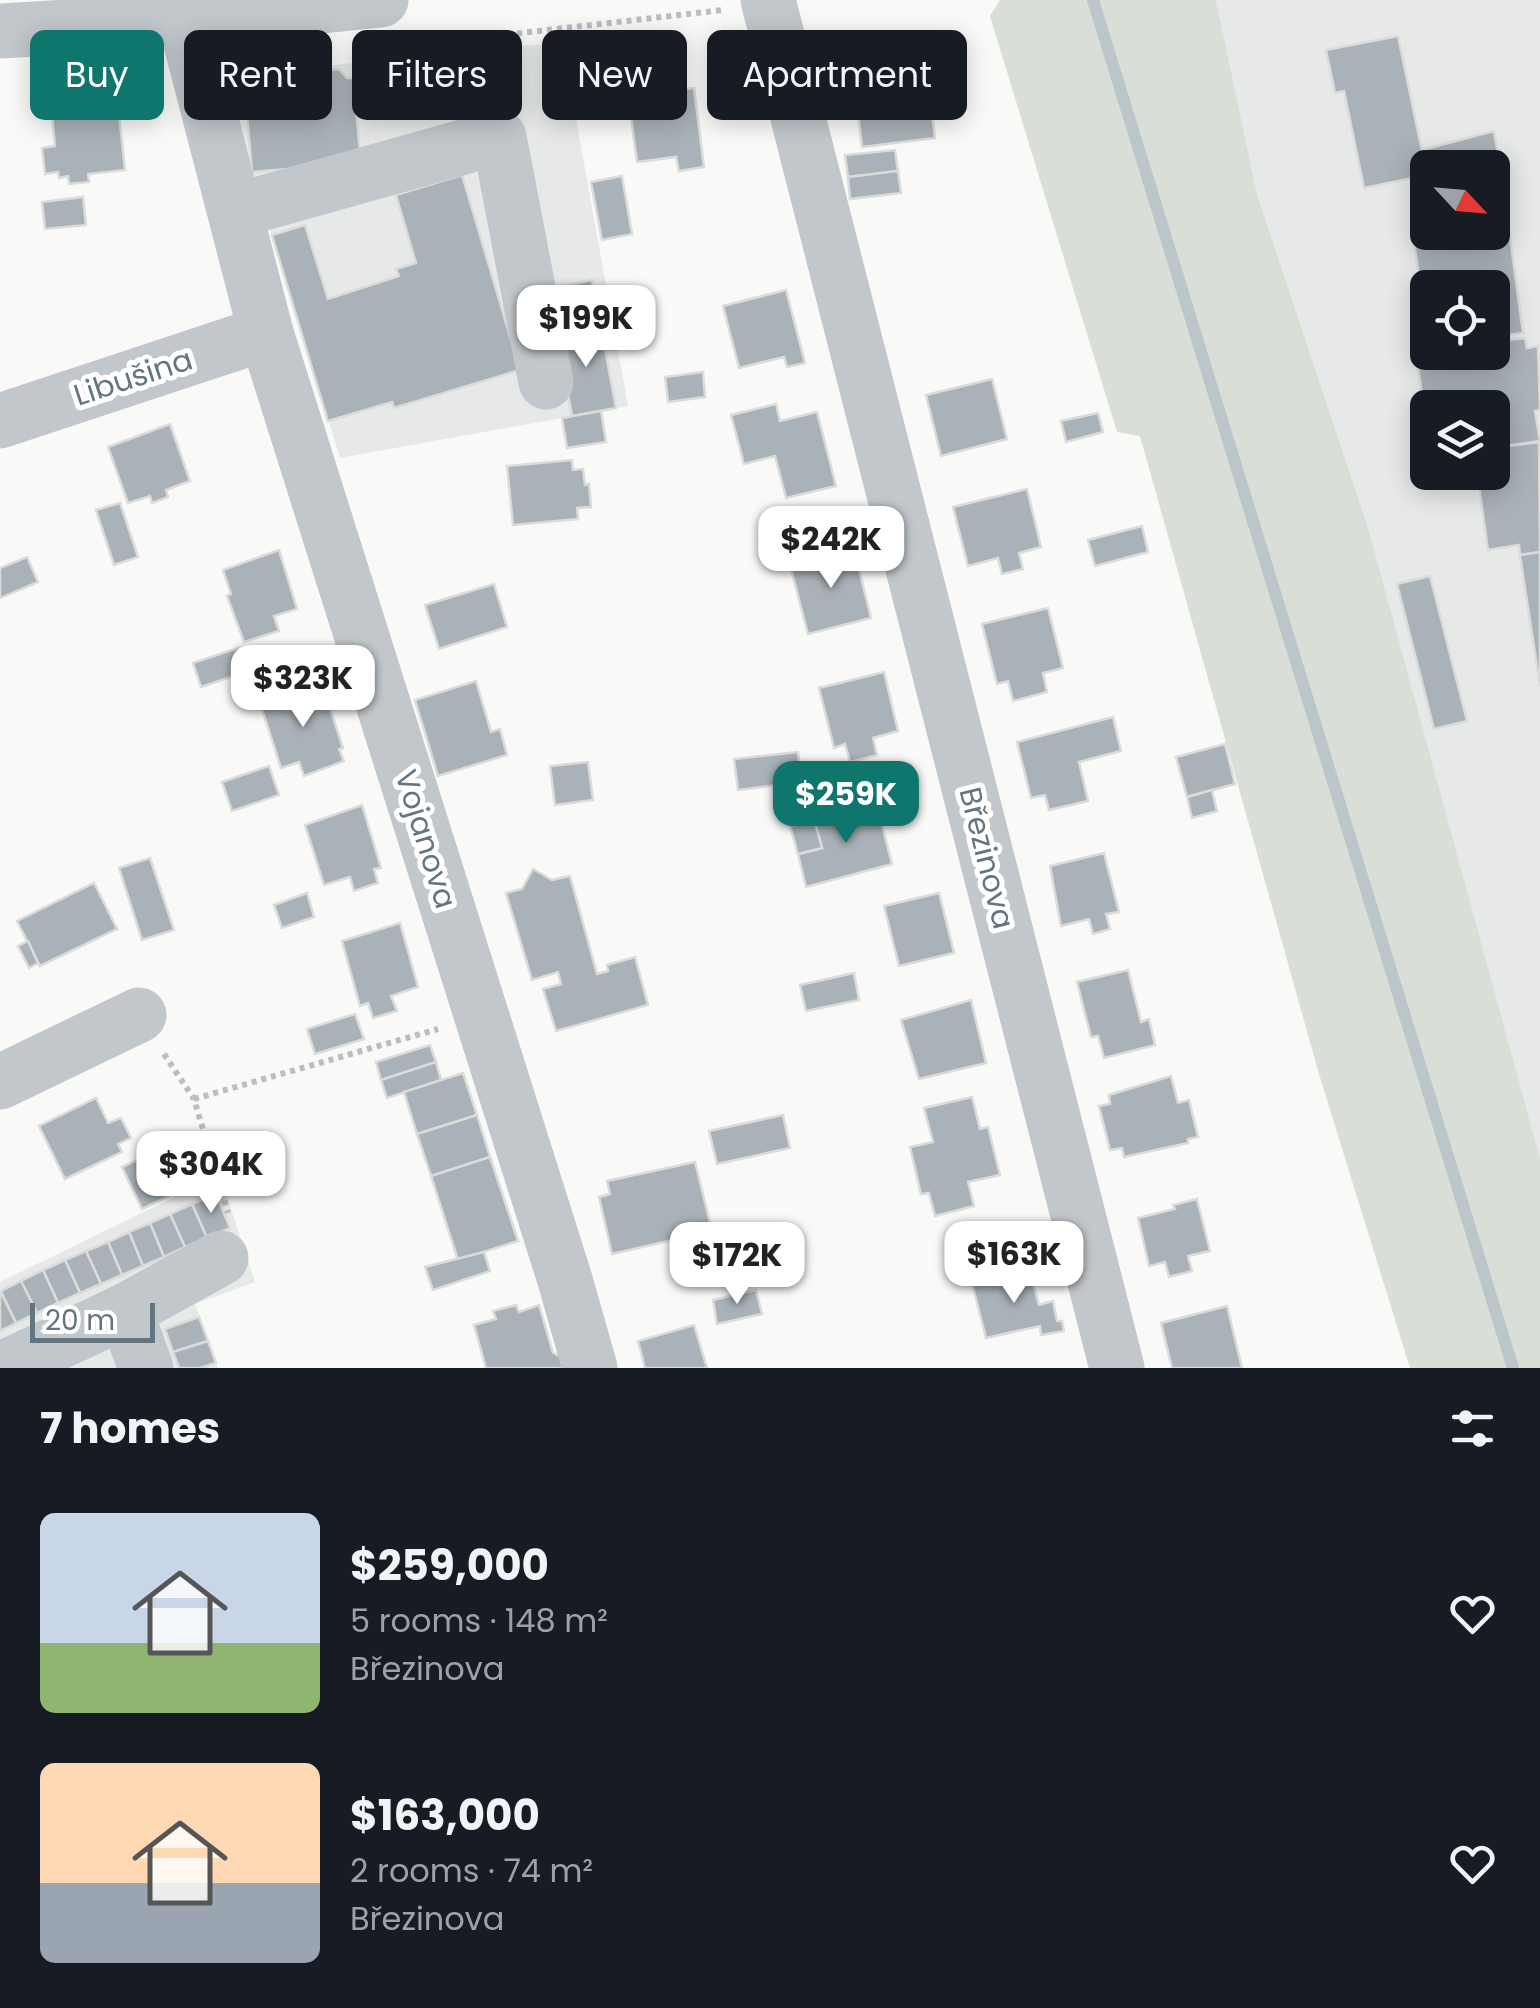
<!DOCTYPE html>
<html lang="en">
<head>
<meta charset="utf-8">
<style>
  body { margin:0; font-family:Poppins,sans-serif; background:#242831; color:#f1f3f6; height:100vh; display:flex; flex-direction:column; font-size:38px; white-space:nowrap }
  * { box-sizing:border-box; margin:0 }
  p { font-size:32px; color:#9ea1a6 }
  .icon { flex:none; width:55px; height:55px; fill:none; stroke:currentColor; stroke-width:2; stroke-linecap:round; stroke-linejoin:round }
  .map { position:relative; height:1368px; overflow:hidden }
  .details { display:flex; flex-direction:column; background:#171b24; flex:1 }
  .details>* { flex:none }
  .banner { position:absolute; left:30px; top:30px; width:1000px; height:90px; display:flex; gap:20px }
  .needle { width:65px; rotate:116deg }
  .buttons { position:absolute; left:1410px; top:150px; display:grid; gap:20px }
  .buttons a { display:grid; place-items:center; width:100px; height:100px; border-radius:15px; background:#171b24; box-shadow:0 5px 25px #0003; font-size:50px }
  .scale { position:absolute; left:30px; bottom:25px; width:125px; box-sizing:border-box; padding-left:10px; border:5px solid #647582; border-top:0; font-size:28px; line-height:35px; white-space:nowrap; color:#647582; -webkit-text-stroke:8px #fff; paint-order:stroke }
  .price { position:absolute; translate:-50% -85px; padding:0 22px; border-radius:20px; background:#fff; color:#222; font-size:32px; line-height:65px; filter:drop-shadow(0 2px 5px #0008) }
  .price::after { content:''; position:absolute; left:50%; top:60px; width:30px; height:22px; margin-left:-15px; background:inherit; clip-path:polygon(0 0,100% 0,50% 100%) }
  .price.selected { background:#0f766e; color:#fff }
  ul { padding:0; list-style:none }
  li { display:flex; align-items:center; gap:30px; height:250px; padding:0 40px }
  li span { display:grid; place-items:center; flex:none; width:280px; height:200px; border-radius:15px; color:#555 }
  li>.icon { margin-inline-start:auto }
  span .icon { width:120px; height:120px; fill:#fffc; stroke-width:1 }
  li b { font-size:42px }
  h2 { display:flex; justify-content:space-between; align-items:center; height:120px; padding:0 40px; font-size:42px }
  .pill { padding:0 35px; border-radius:15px; background:#171b24; box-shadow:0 5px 25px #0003; font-size:35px; line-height:90px }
  .pill.selected { background:#0f766e; color:#fff }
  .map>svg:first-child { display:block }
  .built { fill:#e7e8e8; fill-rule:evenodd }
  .green { fill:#d9ded6 }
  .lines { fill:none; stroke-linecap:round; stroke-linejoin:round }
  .stream { stroke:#bac6ca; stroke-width:12 }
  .building { fill:#a9b2b8; stroke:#dbdbd9; stroke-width:2.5 }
  .path { stroke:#babec1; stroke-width:6; stroke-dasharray:5 5; stroke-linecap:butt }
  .minor { stroke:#c2c7cb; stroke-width:55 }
  .labels { text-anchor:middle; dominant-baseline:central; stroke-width:10; stroke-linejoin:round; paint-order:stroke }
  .street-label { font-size:30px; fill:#647582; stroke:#fff }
</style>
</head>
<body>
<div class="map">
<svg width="1540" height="1368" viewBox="0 0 1540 1368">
  <rect width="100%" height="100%" fill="#f9f9f7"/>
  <g class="built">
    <path d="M1216,0H1540V1158L1370,534L1257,194ZM1428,168H1492V232H1428ZM1428,288H1492V352H1428ZM1428,408H1492V472H1428Z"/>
    <polygon points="562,42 628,406 340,458 236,120 233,88 244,74"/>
    <polygon points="220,1175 255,1282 195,1304 218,1368 0,1368 0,1282"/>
  </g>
  <polygon class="green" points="1000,0 1216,0 1257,194 1370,534 1540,1158 1540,1368 1410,1368 1319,1074 1140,436 1117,432 990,16"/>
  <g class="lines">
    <polyline class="stream" points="1093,0 1513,1368"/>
  </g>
  <g class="building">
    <polygon points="1398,36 1427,175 1364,188 1344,91 1335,93 1326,50"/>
    <polygon points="926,60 929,87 938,86 941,105 931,107 935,138 862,147 853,69"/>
    <polygon points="339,69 347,78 353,78 361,163 252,172 245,93 313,88 312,82 318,81 324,70"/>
    <polygon points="694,88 704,167 679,171 676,157 637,162 628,95"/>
    <polygon points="118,104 125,170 88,174 89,182 69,184 68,176 59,178 58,172 45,174 42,148 55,146 52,113"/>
    <polygon points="1494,131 1503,184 1492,186 1492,168 1428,168 1428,181 1425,179 1422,150"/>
    <polygon points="895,150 898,171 848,177 845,155"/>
    <polygon points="898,171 901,193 850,199 848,177"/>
    <polygon points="462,175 520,370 394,408 392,402 328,421 272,235 305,225 328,299 399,276 396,269 416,263 396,195"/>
    <polygon points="622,176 632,234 602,240 591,182"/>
    <polygon points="1503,184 1509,229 1492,232 1492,186"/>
    <polygon points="83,197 86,225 45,229 42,202"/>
    <polygon points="1509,229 1523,333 1492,337 1492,288 1428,288 1428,335 1414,243"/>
    <polygon points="1432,232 1488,232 1433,240"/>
    <polygon points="592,280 600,323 558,330 551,288"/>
    <polygon points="786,290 805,363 787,367 784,357 739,368 723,306"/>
    <polygon points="600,323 616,408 572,416 557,331"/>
    <polygon points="1525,338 1527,348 1538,346 1540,410 1535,411 1540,441 1492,448 1492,408 1428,408 1428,435 1416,354 1492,352 1492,342"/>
    <polygon points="703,372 705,397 668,402 665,377"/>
    <polygon points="992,379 1007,439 941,456 926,395"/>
    <polygon points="776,404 780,421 817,412 836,486 786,498 775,456 744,464 731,415"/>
    <polygon points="601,411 606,442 567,448 562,418"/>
    <polygon points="1098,413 1103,432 1066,442 1061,421"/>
    <polygon points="170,424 190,481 166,490 168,497 152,503 150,496 128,503 108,447"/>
    <polygon points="1539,442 1540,552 1520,555 1519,545 1488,550 1477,472 1492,472 1492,448"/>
    <polygon points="572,460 573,470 583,469 585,485 589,484 591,507 577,508 578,519 513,525 507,466"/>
    <polygon points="1027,489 1041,547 1019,553 1023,569 1002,574 998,558 968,566 953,507"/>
    <polygon points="120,503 138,557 114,565 96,510"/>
    <polygon points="1142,526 1148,552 1095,566 1088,540"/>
    <polygon points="854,549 871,618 808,634 790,565"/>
    <polygon points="279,550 297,609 274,616 279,631 244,642 227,596 231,594 223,570"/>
    <polygon points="1540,552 1540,686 1520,555"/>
    <polygon points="27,557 38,582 0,598 0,568"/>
    <polygon points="1430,576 1467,721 1434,729 1397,584"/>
    <polygon points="494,584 507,627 439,649 425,605"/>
    <polygon points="1048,608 1063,668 1043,673 1047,692 1013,701 1008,681 997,684 982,624"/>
    <polygon points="238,648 246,672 201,687 193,663"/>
    <polygon points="884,672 898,731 873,738 877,755 850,762 845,744 834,748 819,688"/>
    <polygon points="476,681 491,732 500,729 507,755 438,776 415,700"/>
    <polygon points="323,686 343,748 339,749 344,761 304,776 299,762 281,768 261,706 270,703 267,695 287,689 290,697"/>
    <polygon points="1113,717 1121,751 1079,762 1088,801 1049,810 1045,795 1031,798 1017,742"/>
    <polygon points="1225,744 1235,784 1187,797 1176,757"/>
    <polygon points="798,752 802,782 738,790 734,759"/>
    <polygon points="588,762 593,800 555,805 550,766"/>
    <polygon points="269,766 279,795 232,811 222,782"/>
    <polygon points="1212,790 1217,811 1192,818 1187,797"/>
    <polygon points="876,802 892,864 806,887 798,854 822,848 814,819"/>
    <polygon points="362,805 381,868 374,869 378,883 354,891 350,877 324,885 305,825"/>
    <polygon points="814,819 822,848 798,854 790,826"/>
    <polygon points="1104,853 1119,912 1106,914 1110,929 1093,934 1089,919 1061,926 1050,866"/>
    <polygon points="150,858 174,930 142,940 119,868"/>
    <polygon points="533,869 552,880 570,876 597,974 608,971 607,965 635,957 648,1005 556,1031 543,989 561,984 558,972 532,980 506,893 522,889"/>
    <polygon points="94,883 117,929 40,966 17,921"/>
    <polygon points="307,893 314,917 282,928 274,905"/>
    <polygon points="939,893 954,953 899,966 884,906"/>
    <polygon points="400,923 418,987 391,996 397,1011 373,1018 368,1003 360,1006 342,941"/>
    <polygon points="28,941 38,963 29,968 18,946"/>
    <polygon points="1128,970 1141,1022 1149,1019 1155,1045 1104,1058 1098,1036 1091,1037 1077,982"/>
    <polygon points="854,973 859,1000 806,1011 800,985"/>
    <polygon points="971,1000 986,1063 919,1079 901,1020"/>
    <polygon points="355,1014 364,1039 315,1054 307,1029"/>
    <polygon points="430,1045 436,1062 381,1080 376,1062"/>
    <polygon points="436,1062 441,1080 387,1098 381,1080"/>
    <polygon points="463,1073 477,1115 417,1134 404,1092"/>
    <polygon points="1171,1076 1178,1103 1189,1100 1198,1137 1188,1139 1188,1143 1124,1157 1122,1148 1110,1150 1099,1106 1110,1104 1109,1095"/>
    <polygon points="972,1097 980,1129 988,1127 1000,1175 968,1182 974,1206 935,1216 929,1193 921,1194 910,1147 933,1142 924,1108"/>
    <polygon points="96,1098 108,1123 121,1118 131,1138 118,1144 122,1152 65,1179 39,1126"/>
    <polygon points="477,1115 490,1157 431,1176 417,1134"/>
    <polygon points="783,1115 790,1148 717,1164 709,1131"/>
    <polygon points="158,1150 178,1192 142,1209 122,1167"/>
    <polygon points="490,1157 518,1241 458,1260 431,1176"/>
    <polygon points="695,1162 712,1231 612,1254 599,1197 610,1194 607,1181"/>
    <polygon points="216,1194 230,1228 207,1238 192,1204"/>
    <polygon points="1197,1199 1210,1251 1188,1256 1192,1271 1169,1277 1165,1262 1149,1266 1138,1218 1175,1209 1173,1205"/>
    <polygon points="192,1204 207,1238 185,1247 170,1214"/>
    <polygon points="170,1214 185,1247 164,1257 150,1223"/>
    <polygon points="150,1223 164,1257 143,1266 129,1232"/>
    <polygon points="129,1232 143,1266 122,1275 108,1242"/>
    <polygon points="108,1242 122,1275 101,1284 86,1251"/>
    <polygon points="86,1251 101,1284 80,1293 65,1260"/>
    <polygon points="484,1252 490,1271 433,1290 425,1267"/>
    <polygon points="65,1260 80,1293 58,1303 43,1270"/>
    <polygon points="1029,1268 1039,1305 1053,1301 1057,1321 1062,1321 1064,1331 1041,1335 1040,1326 986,1338 972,1283"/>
    <polygon points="43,1270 58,1303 37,1313 21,1281"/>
    <polygon points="21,1281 37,1313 16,1323 1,1291"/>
    <polygon points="756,1290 762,1314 717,1324 713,1300"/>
    <polygon points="0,1291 16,1323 0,1331"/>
    <polygon points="516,1305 519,1312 539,1305 553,1353 561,1357 566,1368 486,1368 474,1325 496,1319 493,1311"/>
    <polygon points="1227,1306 1242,1368 1172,1368 1161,1323"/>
    <polygon points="199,1317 208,1341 173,1352 165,1329"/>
    <polygon points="694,1325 707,1368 645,1368 638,1341"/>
    <polygon points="208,1341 216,1363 200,1368 179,1368 173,1352"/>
  </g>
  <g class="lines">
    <g class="path">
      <polyline points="398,47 723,10"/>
      <polyline points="164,1054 194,1099 228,1213"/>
      <polyline points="194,1099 438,1029"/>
    </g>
    <g class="minor">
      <polyline points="768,0 1117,1368"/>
      <polyline points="185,20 266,333 565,1280 590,1368"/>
      <polyline points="0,31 185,20 381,0"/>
      <polyline points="235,211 499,137 546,382"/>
      <polyline points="0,421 266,333"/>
      <polyline points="0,1082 139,1015"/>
      <polyline points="125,1311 146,1368"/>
      <polyline points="4,1368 125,1311 221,1258"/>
    </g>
  </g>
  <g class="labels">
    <g class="street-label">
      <text transform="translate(133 377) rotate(-18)">Libušina</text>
      <text transform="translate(426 839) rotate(73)">Vojanova</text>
      <text transform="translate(987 858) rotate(76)">Březinova</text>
    </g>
  </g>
</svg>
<div class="buttons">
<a><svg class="needle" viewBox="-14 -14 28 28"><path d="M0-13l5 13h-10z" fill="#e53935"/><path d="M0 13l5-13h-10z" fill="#9ea1a6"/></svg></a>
<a><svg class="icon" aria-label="locate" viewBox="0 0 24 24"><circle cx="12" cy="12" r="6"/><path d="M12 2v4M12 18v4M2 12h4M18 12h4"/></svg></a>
<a><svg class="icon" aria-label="layers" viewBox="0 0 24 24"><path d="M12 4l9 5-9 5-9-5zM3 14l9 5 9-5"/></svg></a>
</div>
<div class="scale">20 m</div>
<b class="price" style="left:586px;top:370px">$199K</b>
<b class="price" style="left:831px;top:591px">$242K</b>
<b class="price" style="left:303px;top:730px">$323K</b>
<b class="price selected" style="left:846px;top:846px">$259K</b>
<b class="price" style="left:211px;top:1216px">$304K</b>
<b class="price" style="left:1014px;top:1306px">$163K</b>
<b class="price" style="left:737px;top:1307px">$172K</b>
<div class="banner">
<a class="pill selected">Buy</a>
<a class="pill">Rent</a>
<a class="pill">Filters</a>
<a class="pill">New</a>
<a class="pill">Apartment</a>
</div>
</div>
<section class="details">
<h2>7 homes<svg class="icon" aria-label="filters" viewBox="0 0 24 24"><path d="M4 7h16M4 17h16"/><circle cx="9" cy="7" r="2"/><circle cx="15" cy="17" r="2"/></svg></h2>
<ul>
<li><span style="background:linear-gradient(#c9d6e8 65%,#8fb573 0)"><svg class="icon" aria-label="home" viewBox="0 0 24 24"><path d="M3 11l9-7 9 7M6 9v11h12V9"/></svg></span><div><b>$259,000</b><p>5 rooms · 148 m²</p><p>Březinova</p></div><svg class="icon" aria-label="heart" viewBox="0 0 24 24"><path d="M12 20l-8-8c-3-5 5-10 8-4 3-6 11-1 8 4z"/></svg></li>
<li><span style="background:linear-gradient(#ffd9b3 60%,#9aa5b1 0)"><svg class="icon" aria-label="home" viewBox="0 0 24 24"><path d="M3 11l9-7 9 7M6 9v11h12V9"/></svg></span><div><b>$163,000</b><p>2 rooms · 74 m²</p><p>Březinova</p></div><svg class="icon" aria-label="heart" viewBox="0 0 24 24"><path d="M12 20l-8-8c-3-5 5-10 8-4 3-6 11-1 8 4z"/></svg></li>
</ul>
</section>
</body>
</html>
